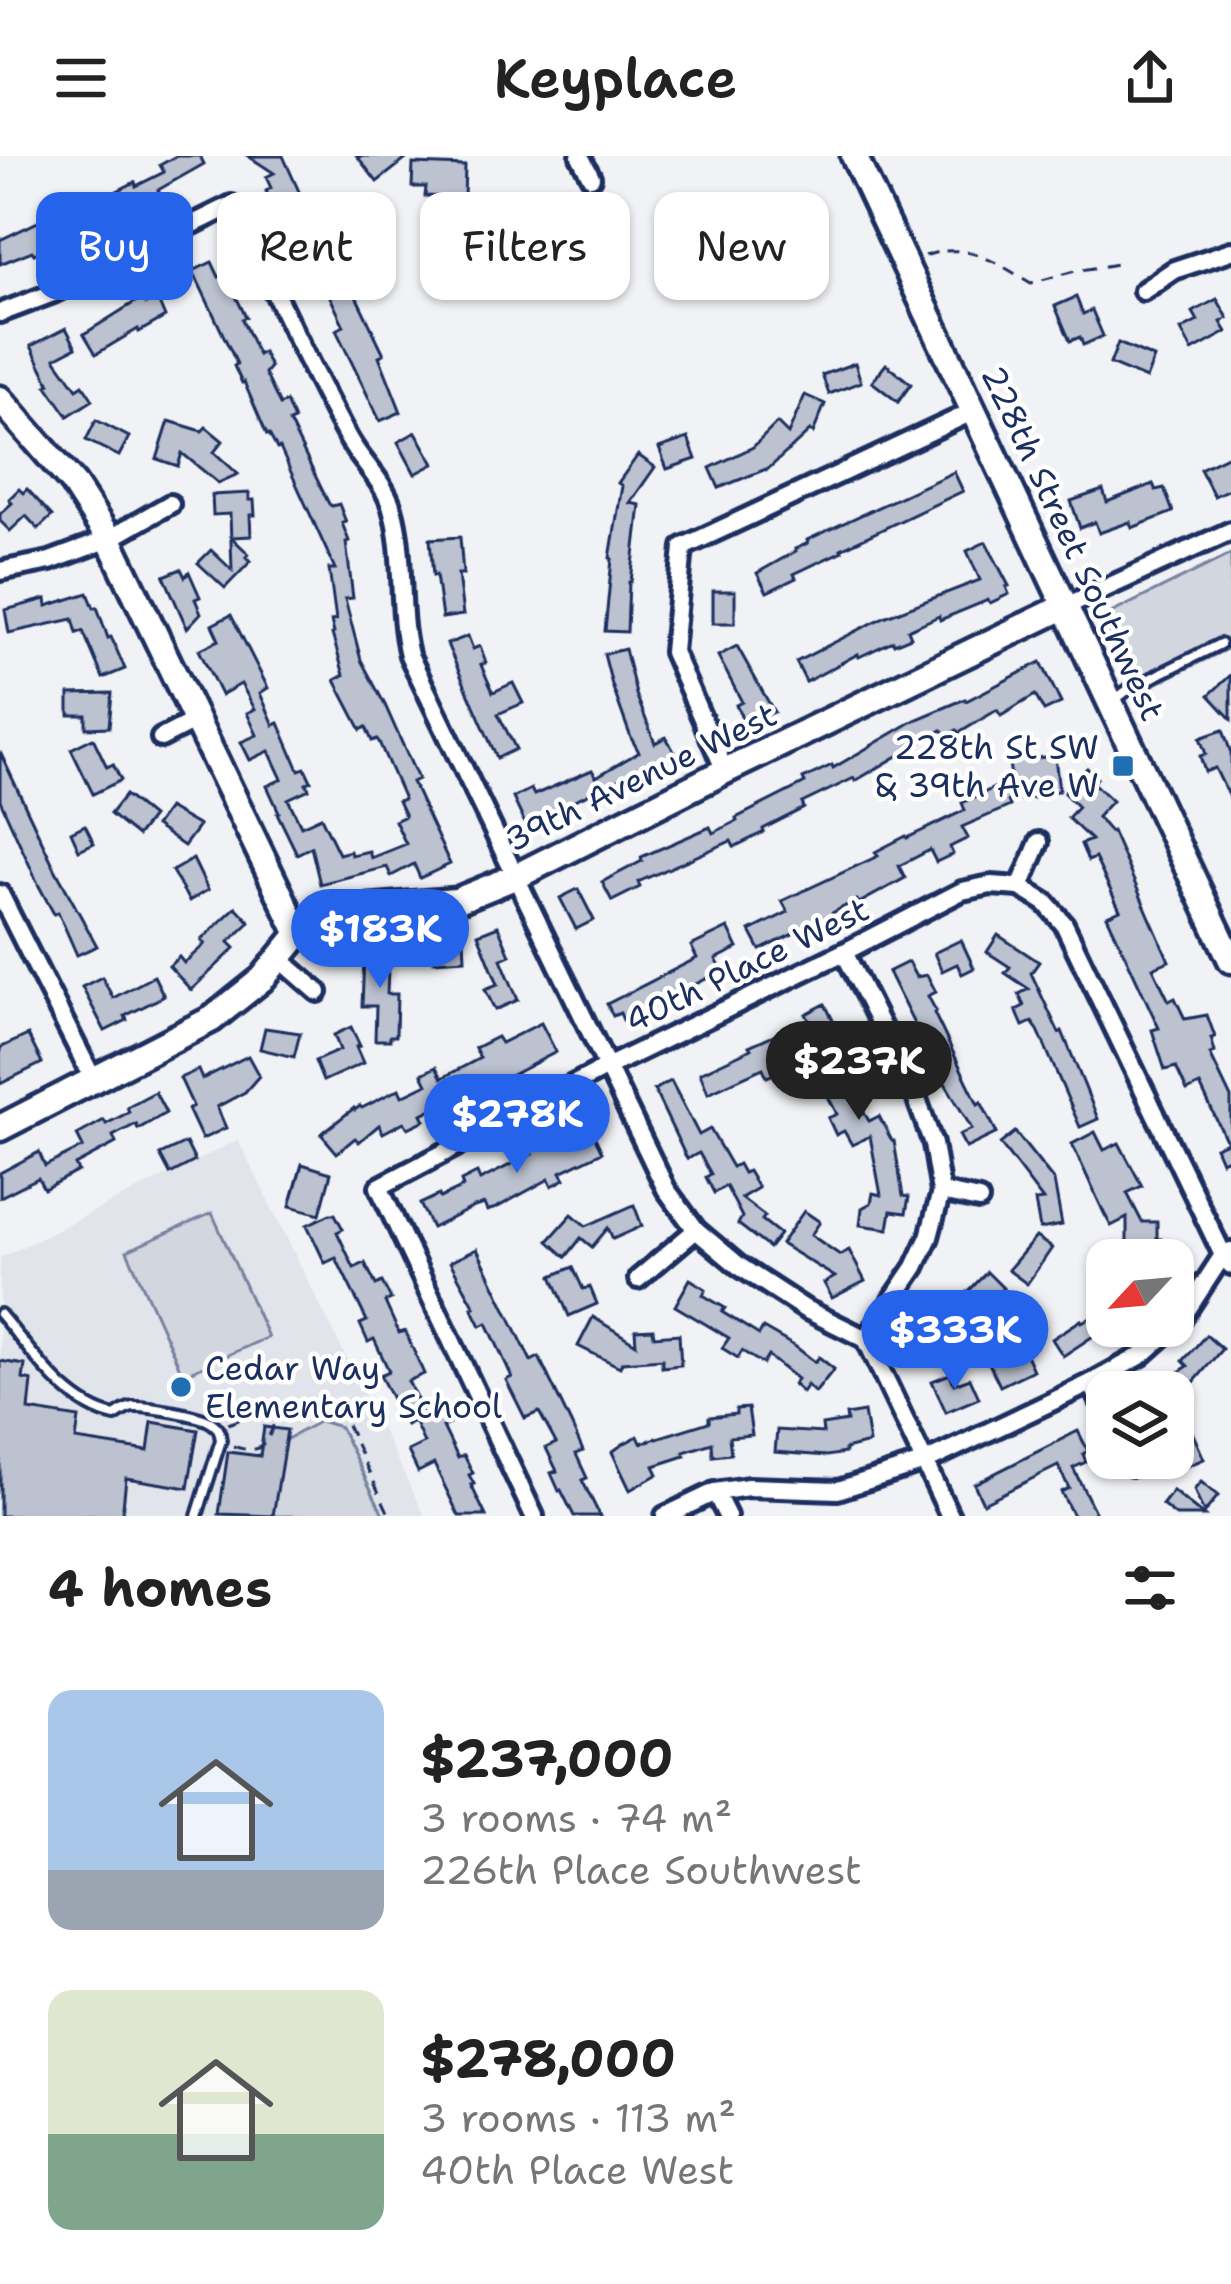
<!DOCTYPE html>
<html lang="en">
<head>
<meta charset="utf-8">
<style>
  body { margin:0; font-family:"Shantell Sans",sans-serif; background:#f6f6f6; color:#222; height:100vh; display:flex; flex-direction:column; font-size:45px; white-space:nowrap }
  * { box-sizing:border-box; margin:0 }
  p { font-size:39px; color:#767676 }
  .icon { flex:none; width:66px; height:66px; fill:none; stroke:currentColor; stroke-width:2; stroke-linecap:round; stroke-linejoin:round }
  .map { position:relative; height:1360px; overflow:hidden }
  .panel { display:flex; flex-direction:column; background:#fff; flex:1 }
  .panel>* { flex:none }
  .top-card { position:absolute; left:36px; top:36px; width:1161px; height:108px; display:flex; gap:24px }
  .needle { width:78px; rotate:244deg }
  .controls { position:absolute; left:1086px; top:1083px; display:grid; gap:24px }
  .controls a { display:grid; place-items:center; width:108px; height:108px; border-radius:24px; background:#fff; box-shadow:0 3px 9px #0004; font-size:60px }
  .price { position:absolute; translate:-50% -102px; padding:0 27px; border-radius:42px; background:#2563eb; color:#fff; font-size:39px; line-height:78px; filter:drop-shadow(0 3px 6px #0008) }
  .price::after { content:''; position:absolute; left:50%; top:72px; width:36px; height:27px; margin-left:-18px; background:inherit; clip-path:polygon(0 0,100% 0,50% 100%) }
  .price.current { background:#222; color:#fff }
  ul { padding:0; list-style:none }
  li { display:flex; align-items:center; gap:36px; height:300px; padding:0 48px }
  li span { display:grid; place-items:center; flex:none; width:336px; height:240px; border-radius:24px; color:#555 }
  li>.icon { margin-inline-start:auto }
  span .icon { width:144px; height:144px; fill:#fffc; stroke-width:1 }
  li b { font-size:51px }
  h2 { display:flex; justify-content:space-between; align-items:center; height:144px; padding:0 48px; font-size:51px }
  .chip { padding:0 42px; border-radius:24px; background:#fff; box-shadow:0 3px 9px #0004; font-size:42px; line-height:108px }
  .chip.current { background:#2563eb; color:#fff }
  header { display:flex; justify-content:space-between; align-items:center; height:156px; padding:0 48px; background:#fff; font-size:54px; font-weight:600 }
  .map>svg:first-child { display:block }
  .built { fill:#e1e4ea }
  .green { fill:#d2d6df; stroke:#76829e; stroke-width:3 }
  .building { fill:#bcc2d0; stroke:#1b2f5e; stroke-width:3 }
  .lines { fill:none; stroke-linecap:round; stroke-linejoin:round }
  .lane-casing { stroke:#1b2f5e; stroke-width:16 }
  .street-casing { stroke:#1b2f5e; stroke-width:26 }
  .secondary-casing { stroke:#1b2f5e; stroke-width:33 }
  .path { stroke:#1b2f5e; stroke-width:3; stroke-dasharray:12 9; stroke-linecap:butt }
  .lane { stroke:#fff; stroke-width:8 }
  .street { stroke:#fff; stroke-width:16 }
  .secondary { stroke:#fff; stroke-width:24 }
  .poi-dot { fill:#1f6fb2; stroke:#fff; stroke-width:4.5 }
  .labels { text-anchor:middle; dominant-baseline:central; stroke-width:9; stroke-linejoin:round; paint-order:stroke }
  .street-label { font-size:33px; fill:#1b2f5e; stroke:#fff }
  .poi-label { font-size:33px; fill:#1b2f5e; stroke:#fff; text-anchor:end }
</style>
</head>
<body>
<header><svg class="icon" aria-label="menu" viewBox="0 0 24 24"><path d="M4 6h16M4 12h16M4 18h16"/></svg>Keyplace<svg class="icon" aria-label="share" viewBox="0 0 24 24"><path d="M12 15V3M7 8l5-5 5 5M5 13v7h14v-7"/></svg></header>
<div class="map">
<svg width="1231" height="1360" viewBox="0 0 1231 1360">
  <rect width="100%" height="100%" fill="#f1f2f5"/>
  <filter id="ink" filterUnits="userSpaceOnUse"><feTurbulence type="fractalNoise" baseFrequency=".00833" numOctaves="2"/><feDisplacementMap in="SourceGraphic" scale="24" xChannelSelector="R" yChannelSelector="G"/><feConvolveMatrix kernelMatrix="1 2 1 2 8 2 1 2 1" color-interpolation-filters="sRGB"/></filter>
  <g filter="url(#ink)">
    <polygon class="built" points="238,984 425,1360 0,1360 0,1102"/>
    <g class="green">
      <polygon points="1231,398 1231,491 1139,536 1103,461"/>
      <polygon points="212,1057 268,1181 183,1219 127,1095"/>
      <polygon points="320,1265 340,1271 384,1360 254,1360 258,1299"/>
    </g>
    <g class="building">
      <polygon points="176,0 200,0 204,8 158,34 162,42 128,60 100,73 96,66 34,98 32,95 0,108 0,84 38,66 54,62 83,47 81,43 97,35 99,38 103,36 105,41 135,26 136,30 164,16 160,9"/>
      <polygon points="248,0 283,0 302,42 305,41 323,79 293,93 266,35 271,32 266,21 274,17"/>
      <polygon points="357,0 410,0 377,26"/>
      <polygon points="413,8 465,10 464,42 425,40 426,31 412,31"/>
      <polygon points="513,46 570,46 570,66 514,67"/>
      <polygon points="212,106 219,121 225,118 246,161 242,163 243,166 258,199 263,196 270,211 265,217 280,249 286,246 294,264 289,266 329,348 332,350 339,348 346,366 342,367 349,385 346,386 353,442 345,443 361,504 385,549 418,623 412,626 450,708 420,722 414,708 391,720 387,711 320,728 311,691 297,698 277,657 279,656 267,630 282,623 269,595 250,604 241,586 257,579 247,557 255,553 241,528 221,539 199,494 219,484 212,469 231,459 268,532 260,537 274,569 279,567 299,614 305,612 311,625 306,627 309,633 288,643 301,670 321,661 339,698 350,695 351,699 369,695 371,702 406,688 395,665 405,660 398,645 404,643 379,586 377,583 372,585 366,571 361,574 335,524 344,519 332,478 334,477 331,465 336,464 329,413 335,413 280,292 277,293 269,278 267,279 244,226 242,227 234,210 237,208 193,115"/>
      <polygon points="343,113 384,198 379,200 401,256 380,265 336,174 344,170 322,124"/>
      <polygon points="143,141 146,148 157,142 165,161 139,176 138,173 96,198 84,178"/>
      <polygon points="1076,141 1083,158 1092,154 1103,180 1083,189 1080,181 1070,185 1055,150"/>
      <polygon points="1217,143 1228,162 1221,166 1227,176 1192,195 1181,174 1198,165 1193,156"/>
      <polygon points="66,172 76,191 55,202 77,233 83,229 93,244 68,260 47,230 50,228 31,190"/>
      <polygon points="1118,187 1154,202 1146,223 1110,208"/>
      <polygon points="855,207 861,226 829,238 822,219"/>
      <polygon points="886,208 911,228 898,246 872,226"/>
      <polygon points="805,239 825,248 813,277 810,275 767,314 766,313 719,332 710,312 753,291 777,267 788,278"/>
      <polygon points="96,264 129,281 119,300 86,284"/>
      <polygon points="169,265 202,275 206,271 223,285 214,296 238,318 218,327 182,297 178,310 157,303"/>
      <polygon points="416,276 434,308 415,318 398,286"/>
      <polygon points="688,282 696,303 667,313 659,292"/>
      <polygon points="1231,298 1231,332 1214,340 1200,313"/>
      <polygon points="638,299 655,311 630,347 640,349 631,426 629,426 627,476 605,475 612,403 610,402 622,330 618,327"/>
      <polygon points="954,316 963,335 841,393 842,395 794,418 796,422 767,436 757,417 796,395 795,393 808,387 807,384"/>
      <polygon points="1153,328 1156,334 1164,332 1173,356 1132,372 1130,366 1099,377 1095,366 1080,372 1071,345 1103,334 1107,346"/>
      <polygon points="19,333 23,337 27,333 52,360 38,373 26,360 10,375 0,365 0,358 12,347 9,343"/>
      <polygon points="249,337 249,344 254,344 255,359 250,359 251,380 231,381 249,398 246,401 251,405 225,432 198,407 211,394 232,414 230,358 213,359 212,339"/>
      <polygon points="460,381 463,418 458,418 463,459 442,462 436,419 433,420 430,383"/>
      <polygon points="986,386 1009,430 1006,431 1009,438 990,447 988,444 940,464 939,460 908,474 911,481 894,488 893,485 859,501 858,498 806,526 796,506 884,461 980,424 967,395"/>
      <polygon points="181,413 185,421 189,416 200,441 195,443 201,457 187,472 164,420"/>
      <rect x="713" y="435" width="22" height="32"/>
      <polygon points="88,437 94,452 97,451 108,482 111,481 125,513 103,522 83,475 77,477 73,463 9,477 5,454 46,443 47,450"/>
      <polygon points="468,480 473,493 480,490 486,507 481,509 493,536 513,527 523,547 498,558 516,593 497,602 447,488"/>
      <polygon points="737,490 774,556 745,568 736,549 742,546 718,500"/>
      <polygon points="625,493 636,538 655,587 666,581 677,601 649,619 648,616 626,627 623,622 549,656 551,660 547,665 528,674 513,642 531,633 534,639 592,614 596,621 639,596 631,582 612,529 604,498"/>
      <polygon points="1041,506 1061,547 1044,555 1035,539 1001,560 997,554 959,577 957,574 947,579 942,574 855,625 854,622 802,647 804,652 763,673 764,676 734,691 731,685 638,726 640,731 612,745 602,726 642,705 641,701 710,671 713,677 737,665 736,662 805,627 803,623 832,609 833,612 915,564 965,543 966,545"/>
      <polygon points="1231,519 1231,563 1209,539"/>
      <polygon points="112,537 109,571 86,572 86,559 69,559 69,538"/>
      <polygon points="1223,574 1231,597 1231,645 1215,612 1205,616 1200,600 1206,598 1200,582"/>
      <polygon points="93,582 107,611 113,608 121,624 93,638 71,593"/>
      <polygon points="0,596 55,713 97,790 77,799 58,756 54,758 39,730 0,644"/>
      <polygon points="1055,600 1059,635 1034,637 1035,642 1008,645 1010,650 962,671 968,682 950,691 953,698 936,706 930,694 899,710 905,722 859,747 857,744 832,757 833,760 816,768 818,773 800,782 797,776 760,794 750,775 788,756 782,745 878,700 875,696 906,680 907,682 965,654 962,647 1011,624 1009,605"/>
      <polygon points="1087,612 1097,622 1093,627 1112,645 1097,661 1110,676 1112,675 1169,805 1153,812 1169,845 1175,842 1185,863 1207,859 1215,881 1211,882 1215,896 1210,898 1231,942 1231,1001 1221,1005 1215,991 1227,986 1200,929 1187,935 1176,911 1165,914 1152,874 1159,872 1107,760 1120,754 1095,702 1088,705 1081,688 1091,684 1068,662 1078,651 1064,637"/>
      <polygon points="125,639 152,661 137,680 110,658"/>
      <polygon points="168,652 199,670 184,690 155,670"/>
      <polygon points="85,669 94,687 79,694 71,676"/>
      <polygon points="193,703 208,734 189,745 172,715"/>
      <polygon points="578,733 594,764 576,773 560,742"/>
      <polygon points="236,751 250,766 229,786 235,792 191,834 169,810 179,801 184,807 205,788 201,784"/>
      <polygon points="498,770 510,799 501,803 518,844 495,854 485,833 498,828 478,778"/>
      <polygon points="728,772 738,792 716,803 722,815 623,864 620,857 613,860 607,848 697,802 691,790"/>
      <polygon points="998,779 1039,806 1031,817 1059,877 1062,875 1098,963 1080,971 1038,874 1032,866 1023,870 1016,854 1024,850 1019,838 1029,833 1005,817 1010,811 987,796"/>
      <polygon points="464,782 465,803 434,805 433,783"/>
      <polygon points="961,784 974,812 962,818 957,808 942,815 934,797"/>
      <polygon points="367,788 389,789 387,838 397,838 396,880 390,880 390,884 375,884 376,850 362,850 364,802 367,802"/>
      <polygon points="908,806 916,821 927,819 936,836 928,840 936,855 934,857 978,948 981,946 997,977 966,992 959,979 972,973 935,910 888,816"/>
      <polygon points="154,820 164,840 125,860 127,864 105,875 82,831 102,821 113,842"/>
      <polygon points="825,848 859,918 844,925 856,948 859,947 869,965 879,960 892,985 894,985 903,1040 909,1041 906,1057 891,1055 888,1073 860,1069 862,1052 871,1047 873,1037 881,1039 870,980 852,989 844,975 836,979 828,962 837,958 818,921 834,913 806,858"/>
      <polygon points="541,867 556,896 499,926 497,921 468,936 471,942 454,950 451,944 422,958 425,964 408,972 404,966 383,977 379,969 359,986 355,982 337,997 321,978 354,952 355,954 360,950 362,952 399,933 402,940 427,928 422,918 436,911 442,922 480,902 475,892 497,881 501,887"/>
      <polygon points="351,871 360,890 356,891 363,907 323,925 315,905 340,894 334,879"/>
      <polygon points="265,872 300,877 294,901 260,893"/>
      <polygon points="785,874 800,906 767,921 763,912 708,937 700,917 751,893 749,890"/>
      <polygon points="28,879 42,907 0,928 0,892"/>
      <polygon points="248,900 259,920 245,936 217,951 226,972 202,983 188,953 193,950 180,922 198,914 202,923"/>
      <polygon points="671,925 699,979 710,973 732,1011 738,1008 743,1017 748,1015 758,1032 741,1042 765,1060 762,1064 780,1078 769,1092 738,1068 742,1061 726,1030 714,1037 706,1021 711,1018 699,997 687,1003 654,934"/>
      <polygon points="155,936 166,957 138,973 136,968 113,980 116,987 75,1009 78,1015 44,1033 38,1022 0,1041 0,1017 39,996 45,1010 83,991 77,979 104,964 106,968 129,956 127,951"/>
      <polygon points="587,965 602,996 561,1016 565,1023 552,1030 549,1023 496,1052 487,1055 484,1048 474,1051 432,1072 420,1048 439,1039 440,1042 463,1031 461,1025 477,1017 480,1024 532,998 529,992"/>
      <polygon points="1015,976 1054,1025 1062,1069 1040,1073 1035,1045 1043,1044 1000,988"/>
      <polygon points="1095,976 1104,994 1119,987 1142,1030 1127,1037 1142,1066 1157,1066 1157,1083 1161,1083 1161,1101 1158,1101 1158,1104 1138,1104 1138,1100 1127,1100 1127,1062 1111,1070 1104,1057 1072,988"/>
      <polygon points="186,987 195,1005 170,1018 160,999"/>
      <polygon points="302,1008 331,1017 320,1058 290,1050"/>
      <polygon points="634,1049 642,1070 629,1076 613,1083 608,1072 592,1091 581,1082 566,1101 548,1085 572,1058 586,1070"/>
      <polygon points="804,1055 820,1066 811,1079 840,1099 849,1094 865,1125 832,1142 824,1127 835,1121 781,1088"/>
      <polygon points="330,1058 335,1058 343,1073 337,1076 354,1112 365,1107 376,1129 382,1126 391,1143 385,1146 399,1177 405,1175 424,1218 408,1225 424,1259 441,1251 449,1268 443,1271 458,1302 464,1299 473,1317 469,1319 474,1328 471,1329 486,1360 459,1360 434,1308 418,1316 408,1295 424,1287 414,1265 406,1269 399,1257 380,1219 389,1215 374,1183 368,1186 360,1168 367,1165 336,1102 325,1107 307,1069"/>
      <polygon points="1036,1081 1052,1092 1027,1128 1008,1114"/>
      <polygon points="477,1093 531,1205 539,1201 571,1268 583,1295 576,1298 587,1322 582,1324 600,1360 574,1360 561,1334 559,1335 551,1317 557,1315 546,1292 556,1287 539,1256 525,1262 506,1224 512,1221 487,1167 481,1170 472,1152 475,1151 450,1106"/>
      <polygon points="573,1111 583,1133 590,1131 597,1148 569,1160 552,1120"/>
      <polygon points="987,1116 1003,1132 978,1156 963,1141"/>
      <polygon points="690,1123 706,1133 703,1139 725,1152 722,1156 759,1179 763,1172 796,1191 815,1206 819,1201 834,1213 815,1237 807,1229 802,1236 793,1228 797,1223 768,1200 763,1208 742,1195 738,1202 722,1192 729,1182 675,1150"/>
      <polygon points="1107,1147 1107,1171 1063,1200 1052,1183 1081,1164 1082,1166 1096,1158"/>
      <polygon points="932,1151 945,1167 916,1198 903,1185 910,1178 908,1175"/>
      <polygon points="593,1161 636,1188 635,1174 653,1173 654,1180 679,1178 681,1209 662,1211 662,1203 622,1206 620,1211 578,1190"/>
      <polygon points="1206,1179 1222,1193 1189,1232 1192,1236 1173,1249 1173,1236 1149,1236 1188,1210 1183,1205"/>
      <polygon points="1020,1186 1033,1214 1000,1230 986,1201"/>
      <polygon points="0,1205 25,1209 23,1223 32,1225 29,1254 79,1262 76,1284 148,1295 152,1266 198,1274 188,1332 126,1322 122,1360 0,1360"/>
      <polygon points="950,1218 954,1228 970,1222 979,1242 946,1256 932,1225"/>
      <polygon points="748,1252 752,1279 729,1281 731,1298 713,1300 712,1287 684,1296 685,1300 654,1310 658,1318 630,1334 612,1296 623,1288 638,1280 641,1287 709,1266 709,1261 736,1258 736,1253"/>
      <polygon points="864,1256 869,1287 845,1293 845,1297 827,1300 775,1296 777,1274 823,1277 822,1269 847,1265 846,1259"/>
      <polygon points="1189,1269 1204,1303 1185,1311 1173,1284 1173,1276"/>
      <polygon points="264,1271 287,1274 273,1360 219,1358 228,1296 260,1300"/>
      <polygon points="1078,1275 1088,1295 1083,1298 1086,1306 1073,1312 1097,1360 1073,1360 1061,1336 1069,1332 1058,1310 983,1347 974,1328"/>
      <polygon points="1201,1326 1218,1340 1204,1357 1194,1334"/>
      <polygon points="1173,1335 1190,1349 1204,1360 1176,1360 1162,1349"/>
    </g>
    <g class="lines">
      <defs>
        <g id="lane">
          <polyline points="1113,545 1129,533 1220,488"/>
          <path d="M0,1158C31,1194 66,1250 115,1260C121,1256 126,1252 133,1251C147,1250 201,1259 212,1267C220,1273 219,1274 221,1284L197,1360"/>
        </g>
        <g id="street">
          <polyline points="580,0 591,21"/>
          <polyline points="1143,135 1174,114 1231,95"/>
          <path d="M0,157L53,137L232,49C271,126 306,206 348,282C361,306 384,325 392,352C406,400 397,451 409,499L666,1033L696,1074L739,1110L805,1153L866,1183"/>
          <polyline points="0,415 50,405 109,383 170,348"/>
          <polyline points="1066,450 1231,375"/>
          <polyline points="161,582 196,564"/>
          <polyline points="725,615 673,496 683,391 974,255"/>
          <polyline points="1039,686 1020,731 1046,747 1064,768 1223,1099 1231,1109"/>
          <polyline points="0,738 94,925"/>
          <polyline points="844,796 915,938 933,988 941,1036 929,1081 915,1111 866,1183 950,1360"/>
          <polyline points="279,802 318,836"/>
          <polyline points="941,1036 979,1044"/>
          <polyline points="638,1123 696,1074"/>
          <polyline points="1091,1227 1107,1259"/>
          <polyline points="1128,1302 1132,1310"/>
          <polyline points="715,1336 727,1360"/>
          <polyline points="534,1360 379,1031 605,912 844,796 962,735 991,729 1020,731"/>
          <polyline points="665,1360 715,1336 748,1331 838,1334 925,1306 1091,1227 1142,1199 1180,1165 1223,1099 1231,1095"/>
        </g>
        <g id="secondary">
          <polyline points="854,0 1231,804"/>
          <polyline points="0,243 73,327 109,383 299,778"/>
          <polyline points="0,972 212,863 262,823 299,778 329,762 358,753 456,745 515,721 725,615 1066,450"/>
        </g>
      </defs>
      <use href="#lane" class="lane-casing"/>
      <use href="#street" class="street-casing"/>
      <use href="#secondary" class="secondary-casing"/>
      <g class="path">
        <path d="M925,100C967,84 996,107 1031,127L1075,115L1123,107"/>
        <polyline points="228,1268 258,1257 275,1261 309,1254 336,1260 346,1267 390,1360"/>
        <path d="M233,1290C261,1300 268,1288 275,1263"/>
      </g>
      <use href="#lane" class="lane"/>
      <use href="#street" class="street"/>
      <use href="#secondary" class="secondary"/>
    </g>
  </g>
  <g class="poi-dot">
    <rect x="1111" y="598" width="24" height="24" rx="6"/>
    <circle cx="181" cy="1231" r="12"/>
  </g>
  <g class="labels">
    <g class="street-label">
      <text transform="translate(1073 387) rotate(65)">228th Street Southwest</text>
      <text transform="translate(641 621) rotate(-26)">39th Avenue West</text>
      <text transform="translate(747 809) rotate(-26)">40th Place West</text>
    </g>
    <g class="poi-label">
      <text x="1099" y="591">228th St SW<tspan x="1099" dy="38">&amp; 39th Ave W</tspan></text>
      <text x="205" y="1212" text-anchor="start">Cedar Way<tspan x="205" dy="38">Elementary School</tspan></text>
    </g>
  </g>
</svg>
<div class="controls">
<a><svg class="needle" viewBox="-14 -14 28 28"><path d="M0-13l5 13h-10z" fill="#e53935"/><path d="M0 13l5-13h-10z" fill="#767676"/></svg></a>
<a><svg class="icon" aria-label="layers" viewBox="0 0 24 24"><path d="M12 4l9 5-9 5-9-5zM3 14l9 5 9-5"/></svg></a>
</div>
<b class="price" style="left:380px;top:835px">$183K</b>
<b class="price current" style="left:859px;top:967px">$237K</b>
<b class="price" style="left:517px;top:1020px">$278K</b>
<b class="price" style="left:955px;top:1236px">$333K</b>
<div class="top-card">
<a class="chip current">Buy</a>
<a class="chip">Rent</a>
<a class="chip">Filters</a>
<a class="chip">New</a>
</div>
</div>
<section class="panel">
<h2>4 homes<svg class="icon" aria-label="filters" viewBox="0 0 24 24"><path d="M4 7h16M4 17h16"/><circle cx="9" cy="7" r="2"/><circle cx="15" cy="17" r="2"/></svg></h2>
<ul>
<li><span style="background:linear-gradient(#a9c7e8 75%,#9aa5b1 0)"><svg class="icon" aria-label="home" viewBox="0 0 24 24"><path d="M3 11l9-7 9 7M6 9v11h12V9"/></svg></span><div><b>$237,000</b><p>3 rooms · 74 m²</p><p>226th Place Southwest</p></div></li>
<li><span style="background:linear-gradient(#dfe7d0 60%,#7fa58c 0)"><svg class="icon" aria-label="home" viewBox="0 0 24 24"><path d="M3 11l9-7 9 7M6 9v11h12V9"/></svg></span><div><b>$278,000</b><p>3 rooms · 113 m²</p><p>40th Place West</p></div></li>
</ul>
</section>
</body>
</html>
